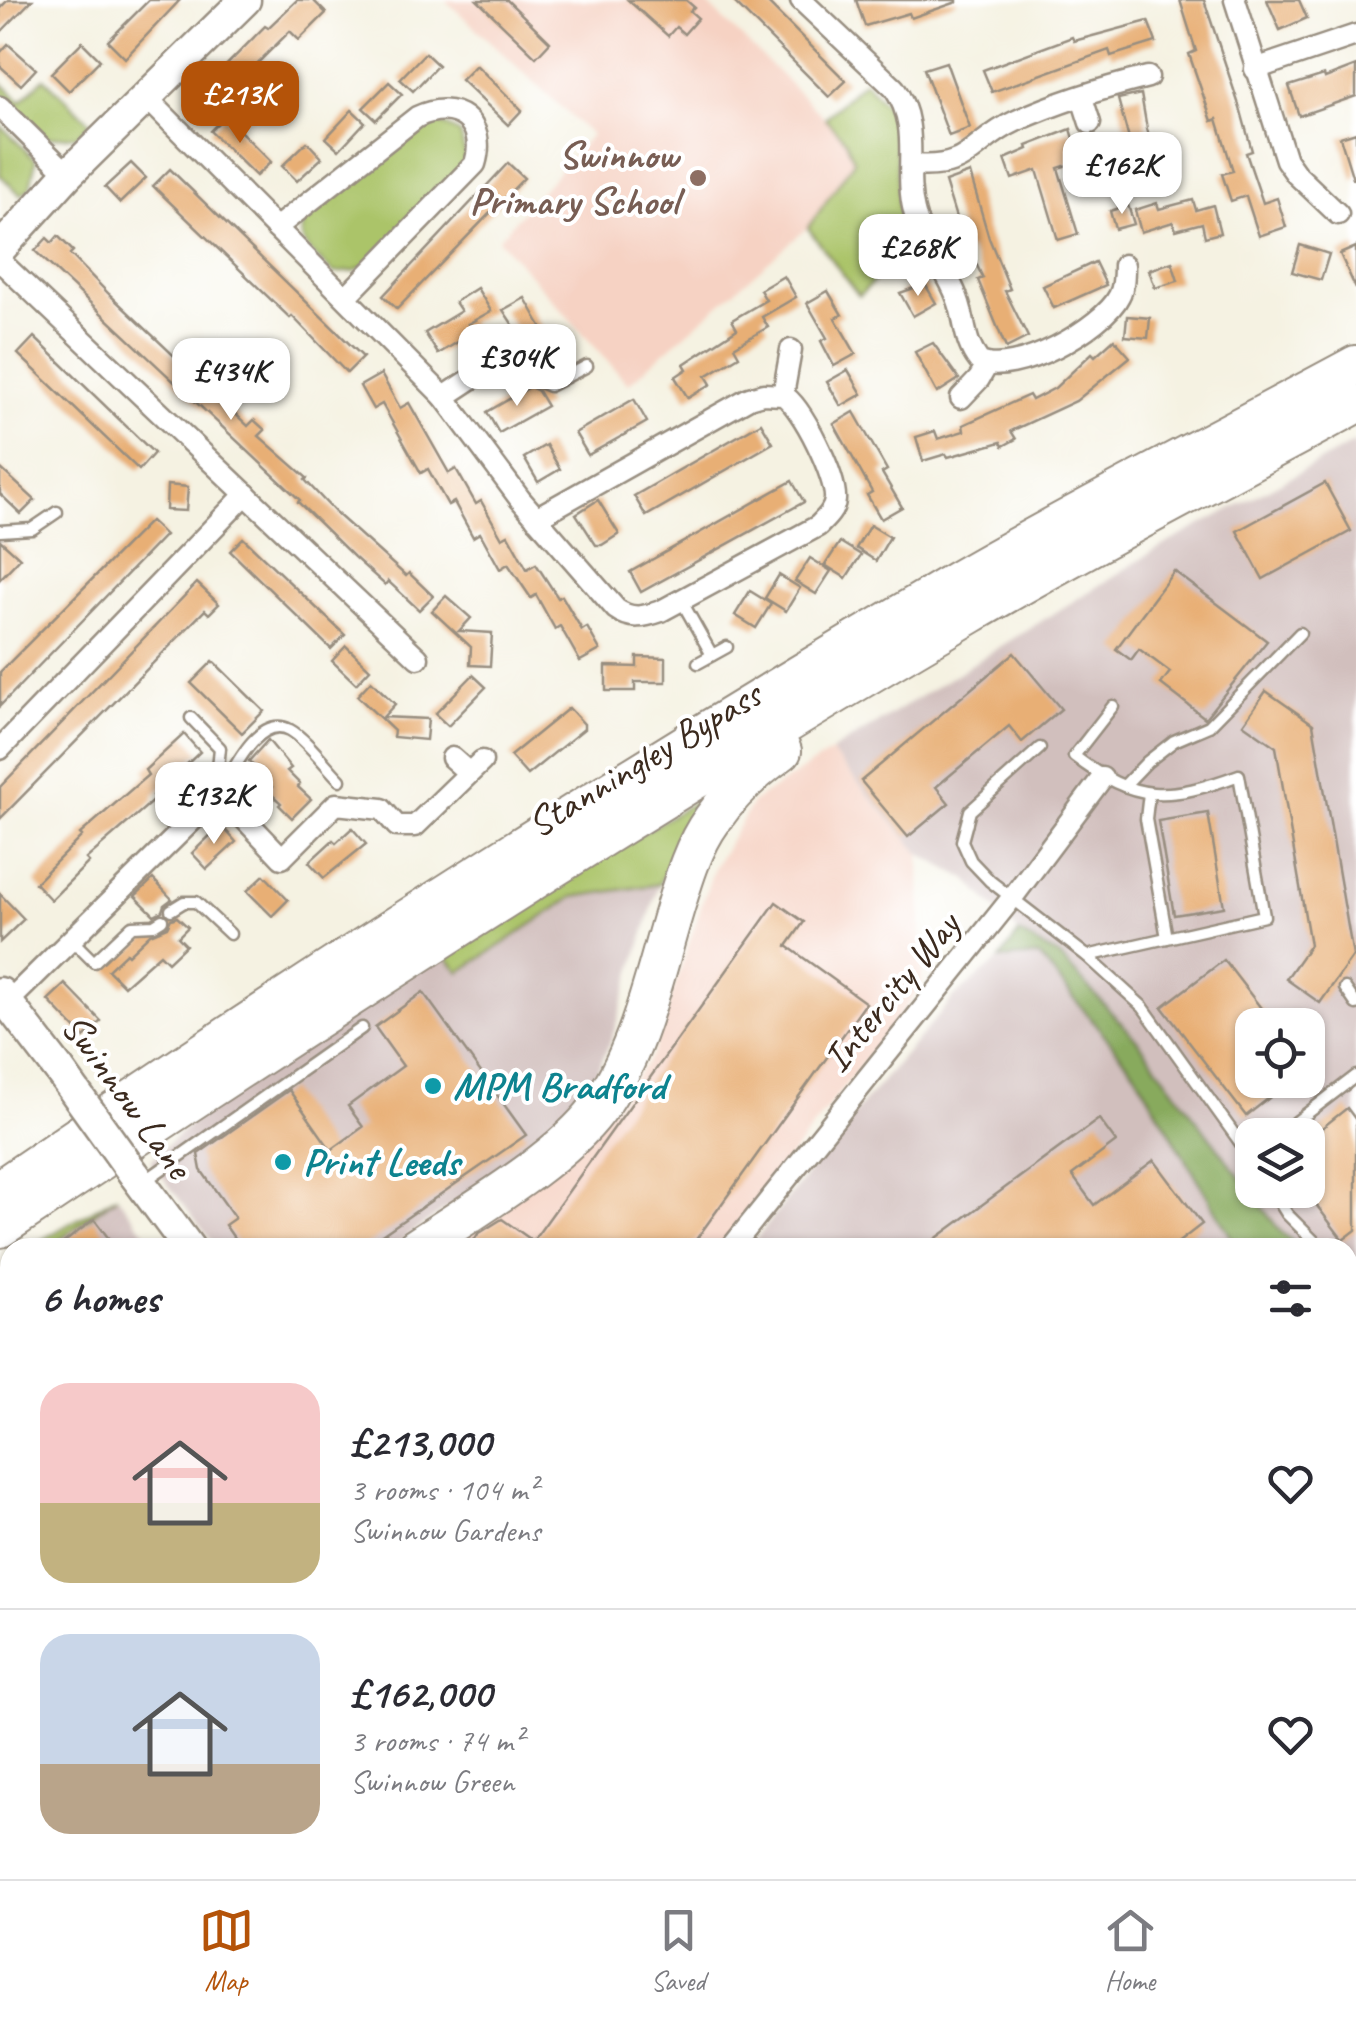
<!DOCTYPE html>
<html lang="en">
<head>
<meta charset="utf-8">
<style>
  body { margin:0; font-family:Caveat,sans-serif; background:#f2f2f3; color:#2b2b33; height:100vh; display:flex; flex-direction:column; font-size:38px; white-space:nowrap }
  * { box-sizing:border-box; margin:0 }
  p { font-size:32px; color:#7c7c81 }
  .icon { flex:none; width:55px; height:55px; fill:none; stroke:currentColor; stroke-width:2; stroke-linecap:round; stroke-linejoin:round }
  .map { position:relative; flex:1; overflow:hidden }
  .details { position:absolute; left:0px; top:1238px; width:1358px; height:642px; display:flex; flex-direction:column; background:#fff; border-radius:30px 30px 0 0; box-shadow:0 2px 8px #0004 }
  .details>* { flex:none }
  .tools { position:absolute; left:1235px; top:1008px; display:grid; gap:20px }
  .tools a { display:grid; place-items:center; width:90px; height:90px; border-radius:20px; background:#fff; box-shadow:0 2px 8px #0004; font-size:50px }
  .price { position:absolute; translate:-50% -85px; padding:0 22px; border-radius:20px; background:#fff; color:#222; font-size:32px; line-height:65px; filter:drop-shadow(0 2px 5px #0008) }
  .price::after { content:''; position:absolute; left:50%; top:60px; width:30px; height:22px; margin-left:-15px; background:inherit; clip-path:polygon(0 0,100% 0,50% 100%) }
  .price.active { background:#b45309; color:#fff }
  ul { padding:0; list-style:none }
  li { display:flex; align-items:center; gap:30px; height:250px; padding:0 40px }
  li+li { border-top:2px solid #e1e1e2 }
  li span { display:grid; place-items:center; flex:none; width:280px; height:200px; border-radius:30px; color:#555 }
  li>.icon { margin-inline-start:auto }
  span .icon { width:120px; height:120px; fill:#fffc; stroke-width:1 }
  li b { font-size:42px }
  h2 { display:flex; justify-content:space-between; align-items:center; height:120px; padding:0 40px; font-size:42px }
  .tabs { display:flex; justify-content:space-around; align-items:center; height:140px; border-top:2px solid #e1e1e2; background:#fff; font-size:28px; color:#7c7c81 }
  .tabs a { display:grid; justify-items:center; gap:5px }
  .tabs .active { color:#b45309 }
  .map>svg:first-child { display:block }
  .built { fill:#f6d2c3 }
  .industrial { fill:#d1bfbd; fill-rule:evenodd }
  .green { fill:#abc469; stroke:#737744; stroke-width:2.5 }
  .forest { fill:#88aa5d; stroke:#626a3e; stroke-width:2.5 }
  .building { fill:#e8af75 }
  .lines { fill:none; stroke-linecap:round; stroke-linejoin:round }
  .lane-casing { stroke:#988e80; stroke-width:15 }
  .street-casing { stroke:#988e80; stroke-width:25 }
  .secondary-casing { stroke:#988e80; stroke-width:35 }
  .highway-casing { stroke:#988e80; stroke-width:42 }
  .lane { stroke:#fff; stroke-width:10 }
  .street { stroke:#fff; stroke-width:20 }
  .secondary { stroke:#fff; stroke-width:30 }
  .highway { stroke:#fff; stroke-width:38 }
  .rail { stroke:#3b2a1e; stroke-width:5; stroke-dasharray:15 8; stroke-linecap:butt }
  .secondary-bridge-casing { stroke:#988e80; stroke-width:35; stroke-linecap:butt }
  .secondary-bridge { stroke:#fff; stroke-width:30 }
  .education-dot { fill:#8d6e63; stroke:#fff; stroke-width:4 }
  .culture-dot { fill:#0f9aa8; stroke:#fff; stroke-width:4 }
  .labels { text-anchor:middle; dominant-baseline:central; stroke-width:8; stroke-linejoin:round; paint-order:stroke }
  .education-label { font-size:40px; font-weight:bold; fill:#785e54; stroke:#fff; text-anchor:end }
  .street-label { font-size:40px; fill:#3b2a1e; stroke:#fff }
  .culture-label { font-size:40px; font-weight:bold; fill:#0d838f; stroke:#fff; text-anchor:start }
</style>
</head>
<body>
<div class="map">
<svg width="1356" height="1879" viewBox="0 0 1356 1879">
  <rect width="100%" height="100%" fill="#fff"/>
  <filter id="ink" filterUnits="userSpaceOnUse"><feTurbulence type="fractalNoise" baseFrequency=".01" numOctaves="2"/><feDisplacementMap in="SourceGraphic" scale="20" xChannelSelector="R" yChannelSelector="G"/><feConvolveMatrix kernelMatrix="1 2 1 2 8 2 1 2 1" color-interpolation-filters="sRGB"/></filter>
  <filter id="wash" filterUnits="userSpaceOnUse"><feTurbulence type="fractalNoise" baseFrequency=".0048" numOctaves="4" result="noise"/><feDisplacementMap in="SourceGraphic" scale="40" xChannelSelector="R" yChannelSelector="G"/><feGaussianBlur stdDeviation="2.25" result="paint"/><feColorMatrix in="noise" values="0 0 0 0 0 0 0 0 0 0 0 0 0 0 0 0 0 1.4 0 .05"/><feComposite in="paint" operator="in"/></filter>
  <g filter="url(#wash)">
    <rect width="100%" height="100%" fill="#f5f2e2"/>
    <g class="built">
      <polygon points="445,0 703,0 825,118 846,141 854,161 807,228 628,384 498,239 591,135"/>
      <polygon points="831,752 920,854 922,986 720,1247 431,1248 615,1106 653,1053 714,867 753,802"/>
    </g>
    <g class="industrial">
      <path d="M1356,442V1299L1348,1292V1248L1299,1247L1280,1231L1139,1042L1060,957L1019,933L966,879L920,854L831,752L1162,546ZM1252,1025H1308V1080H1252ZM1252,1135H1308V1190H1252Z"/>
      <polygon points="659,884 612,1038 584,1100 544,1140 392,1247 216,1247 150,1161 203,1112 442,953 460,972 573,897"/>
      <polygon points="1039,956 1135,1072 1219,1216 1252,1248 749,1248 853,1115 955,996 1000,959"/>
      <polygon points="117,1196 156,1247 50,1248"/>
      <polygon points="10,1279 10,1747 0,1755 0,1287"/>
      <polygon points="1348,1339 1356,1347 1356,1553 1348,1556"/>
      <polygon points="863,1870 1089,1870 1092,1879 942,1879 940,1873 868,1879"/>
    </g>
    <g class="green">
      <polygon points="44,78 91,123 79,135 46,138 0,92 0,82 21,101"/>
      <polygon points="864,81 888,108 896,131 898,207 913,242 859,296 808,228 854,161 846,141 825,118"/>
      <path d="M429,123H440L459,133L466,155L462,168L368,264L355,271L334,273C316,256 291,244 306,217Z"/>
      <polygon points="0,125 36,160 30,188 21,195 0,175"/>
      <polygon points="729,781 692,821 659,884 573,897 460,972 442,953"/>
      <polygon points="117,1196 50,1247 30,1247"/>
      <polygon points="10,1748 10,1870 323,1870 257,1879 0,1879 0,1755"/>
    </g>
    <polygon class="forest" points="1019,933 1060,957 1139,1042 1280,1231 1299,1247 1237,1247 1135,1072 1039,956 1000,959"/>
    <g id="blocks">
      <g class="building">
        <polygon points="8,0 32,0 0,33 0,8"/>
        <polygon points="149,0 180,0 125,58 108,41"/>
        <polygon points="297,0 313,0 326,13 299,40 290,31 214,106 200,92 265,26 268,28"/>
        <polygon points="477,0 507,0 550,42 536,57"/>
        <polygon points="628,0 686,0 694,7 690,11 698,18 684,34 676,27 668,36"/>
        <polygon points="732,0 765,0 846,81 829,97"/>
        <polygon points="856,0 957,0 957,2 911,18 909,13 865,26"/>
        <polygon points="1180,0 1204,0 1241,111 1252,151 1246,153 1263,203 1277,198 1286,227 1259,236 1246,196 1231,201 1222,174 1233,171 1217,119 1212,121 1189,54 1196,51"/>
        <polygon points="1267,0 1299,0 1307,18 1280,30"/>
        <polygon points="1148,21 1156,42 1111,56 1109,50 992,92 983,70 1072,37 1074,41"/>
        <polygon points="82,42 100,60 69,91 51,73"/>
        <polygon points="8,44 36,69 21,85 0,66 0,53"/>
        <polygon points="425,53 438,65 413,91 400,79"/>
        <polygon points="946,62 970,128 949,136 924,69"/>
        <polygon points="476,65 522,110 508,125 461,80"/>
        <polygon points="1356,66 1356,96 1299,116 1289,86 1324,75 1325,78"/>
        <polygon points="389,82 402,94 376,120 363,108"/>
        <polygon points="1141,94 1147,129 1154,152 1158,152 1162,171 1139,176 1118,99"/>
        <polygon points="352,110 365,122 339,150 326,138"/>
        <polygon points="225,116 271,162 256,176 210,131"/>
        <polygon points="1071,129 1081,161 1058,168 1078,234 1058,240 1037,170 1012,179 1005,159 1028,149 1027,146"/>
        <polygon points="1356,132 1356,178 1353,179 1340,137"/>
        <polygon points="307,142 322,158 297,181 282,166"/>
        <polygon points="131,163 146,178 120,203 105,187"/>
        <polygon points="508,163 524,178 397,309 383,296"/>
        <polygon points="170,169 363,357 347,373 292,316 290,318 153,186"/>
        <polygon points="970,173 989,238 1010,289 1005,291 1028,337 1006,348 978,280 983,278 969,249 966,250 945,182"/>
        <polygon points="1193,200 1196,210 1213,205 1220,233 1205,237 1202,223 1176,230 1173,222 1141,232 1135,210 1157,203 1159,209"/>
        <polygon points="1128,205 1134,224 1115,229 1110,211"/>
        <polygon points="58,236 73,251 70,254 109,294 248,426 254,420 265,430 259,436 307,478 305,480 335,512 406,576 409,573 433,596 419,610 388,581 385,585 354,557 298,502 300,500 35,251 47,238 52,243"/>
        <polygon points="1300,245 1329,254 1321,280 1292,272"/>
        <polygon points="1356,247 1356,289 1340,254"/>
        <polygon points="1095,262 1106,285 1054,308 1043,286"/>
        <polygon points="1172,262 1178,281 1155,288 1149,270"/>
        <polygon points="784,276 796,297 762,317 768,327 734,347 739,356 706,376 711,384 688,398 675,377 687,369 684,364 737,329 732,320 766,300 760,290"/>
        <polygon points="925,284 936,303 913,316 900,293"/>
        <polygon points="477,288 491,311 468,324 474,332 438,354 425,333 461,311 455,302"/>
        <polygon points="828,291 842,315 835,318 856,354 834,366 821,341 827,338 807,303"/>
        <polygon points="525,298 545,333 549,330 563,353 540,366 503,310"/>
        <polygon points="1127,316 1150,318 1148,338 1125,336"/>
        <polygon points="34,337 154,453 139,470 18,354"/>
        <polygon points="1114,339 1130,357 1076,401 1011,431 1016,439 1003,446 1001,442 948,457 946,454 923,461 916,437 935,431 938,439 964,431 963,425 1029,395 1032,400 1055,388 1092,353 1095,356"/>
        <polygon points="933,343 959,379 937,393 915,352"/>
        <polygon points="848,370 862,394 841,406 827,382"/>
        <polygon points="381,374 400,408 409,403 449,473 456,469 476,504 481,501 502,538 508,535 527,569 536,564 558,598 562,596 582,630 587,627 600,650 580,661 560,626 555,629 536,595 531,598 508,564 500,569 480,533 473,537 454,502 448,505 428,469 421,473 382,404 373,409 360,386"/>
        <polygon points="530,387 538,391 547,406 499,433 487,412"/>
        <polygon points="634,399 647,422 588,455 575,433"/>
        <polygon points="854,412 887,470 882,473 902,507 881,519 867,495 872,492 834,424"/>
        <polygon points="761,423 773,443 646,516 634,496"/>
        <polygon points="546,445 560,469 538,482 524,458"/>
        <polygon points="0,468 35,500 21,514 0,494"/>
        <polygon points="792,481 804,502 641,592 630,572"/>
        <polygon points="1325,483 1351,531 1263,579 1237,531"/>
        <polygon points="167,485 188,487 186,511 166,510"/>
        <polygon points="598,500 619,534 602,545 596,545 576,514"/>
        <polygon points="150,521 165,535 0,706 0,672"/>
        <polygon points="870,525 890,537 876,561 856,548"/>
        <polygon points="243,538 345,635 331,649 230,551"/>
        <polygon points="0,540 20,558 0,579"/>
        <polygon points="840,542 861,555 846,578 825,565"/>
        <polygon points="810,558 831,571 816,594 795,581"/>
        <polygon points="1174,571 1267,641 1205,718 1161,684 1170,672 1139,649 1131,660 1116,649"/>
        <polygon points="779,575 800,588 786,611 765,598"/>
        <polygon points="197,583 219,604 209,614 205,610 0,819 0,787"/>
        <polygon points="750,591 771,604 756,628 735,615"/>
        <polygon points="446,596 471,618 459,631 492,633 490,666 470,665 471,647 432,611"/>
        <polygon points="346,646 370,669 356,684 332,661"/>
        <polygon points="1014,653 1061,709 1022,742 1009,726 936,787 949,803 908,837 861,781"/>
        <polygon points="637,657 666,658 666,682 635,682 635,691 606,691 606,666 637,667"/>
        <polygon points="213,661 264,711 242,733 191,683"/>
        <polygon points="473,675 486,687 448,726 435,714"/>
        <polygon points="371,681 395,704 383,717 428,719 426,740 393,737 394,731 357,696"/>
        <polygon points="1266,691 1313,724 1353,956 1320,1003 1286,979 1310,945 1276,747 1243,724"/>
        <polygon points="569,708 584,724 584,729 527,775 510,756"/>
        <polygon points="184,734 200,752 153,796 155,799 86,859 89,862 51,900 35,883 82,836 80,834 148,775 145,770"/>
        <polygon points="268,740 291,768 287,771 300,784 298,787 311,799 292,818 279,805 281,803 268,791 272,787 249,761"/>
        <polygon points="1208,813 1224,907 1174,915 1158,821"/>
        <polygon points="221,825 236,842 207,869 192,853"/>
        <polygon points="352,828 366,844 324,878 309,862 333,840 336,843"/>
        <polygon points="264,875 288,900 272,916 247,891"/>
        <polygon points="153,879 172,899 164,905 162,911 154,915 135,896"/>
        <polygon points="0,894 24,919 0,942"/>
        <polygon points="776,902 804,922 787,946 866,1003 690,1248 469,1248 478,1234 502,1219 533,1241"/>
        <polygon points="177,917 188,927 178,937 186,945 168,962 160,954 124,986 108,970 126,953 128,955 150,934 167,927 171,919"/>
        <polygon points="1224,960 1274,1025 1252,1025 1252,1080 1292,1080 1246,1116 1162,1007"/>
        <polygon points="65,984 101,1021 84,1038 48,1000"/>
        <polygon points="423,992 526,1135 363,1248 241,1248 225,1225 235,1218 201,1170 198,1154 289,1090 331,1150 363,1127 348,1106 403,1066 375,1027"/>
        <polygon points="1347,1108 1356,1120 1356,1230 1343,1240 1308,1194 1308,1139"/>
        <polygon points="1099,1119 1116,1142 1072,1175 1094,1205 1154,1160 1202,1224 1171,1248 923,1248"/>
        <polygon points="94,1219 116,1248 57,1248"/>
      </g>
    </g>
  </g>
  <g filter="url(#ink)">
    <use href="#blocks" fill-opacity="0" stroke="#988e80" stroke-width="2.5"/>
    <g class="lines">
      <defs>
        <g id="lane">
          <polyline points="491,371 524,375 549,386 587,366"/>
          <polyline points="0,531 32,529 57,512"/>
          <polyline points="681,600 712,655"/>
          <polyline points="698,663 727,647"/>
          <polyline points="191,718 220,748 217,777 220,793"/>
          <polyline points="1040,748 970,811 962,841 971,861 990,881 1087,956 1143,1007 1252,1159"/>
          <polyline points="1124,786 1147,762 1174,741 1209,726 1300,633"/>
          <path d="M220,793C232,773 258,713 290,730C305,738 327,767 340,780"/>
          <polyline points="1149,793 1146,819 1167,938"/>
          <polyline points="171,910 184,902 196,902 230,934"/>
          <polyline points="72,940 94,962 132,926 154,925 162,920"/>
          <path d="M1087,956L1264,916L1239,775C1169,801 1135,803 1074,756L1113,706"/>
          <polyline points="1345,988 1356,1004"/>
          <polyline points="1279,1135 1356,1076"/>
          <polyline points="142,1183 362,1028"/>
          <polyline points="1272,1190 1287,1214 1321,1248"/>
          <polyline points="1348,1273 1356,1281"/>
          <polyline points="1348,1498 1356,1492"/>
          <polyline points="0,1558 10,1552"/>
          <polyline points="0,1690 10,1683"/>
        </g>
        <g id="street">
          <path d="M801,0L894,88C922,128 903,169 914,211C922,246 952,273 961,310C966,330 966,344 979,361C1013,379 1104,327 1119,296C1124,287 1124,275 1124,265"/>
          <polyline points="1235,0 1286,160 1296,174 1338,214"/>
          <polyline points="1255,69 1356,35"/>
          <path d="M147,98L444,397L520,499L616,609C631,620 644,617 661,611L818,526C826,518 834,511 835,500C837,478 802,406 783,395L763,394L749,398L536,518"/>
          <polyline points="1082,98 1090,123"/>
          <polyline points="0,107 68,174"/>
          <path d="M913,165C972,170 970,142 1016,121C1058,102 1103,88 1148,77"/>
          <path d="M276,228L417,117C455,98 488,122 475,164L347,296"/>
          <polyline points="0,261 418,658"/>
          <polyline points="783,395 791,350"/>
          <polyline points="444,397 500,360"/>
          <polyline points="961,398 979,379 987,365"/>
          <polyline points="0,749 246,494"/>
          <polyline points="452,758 469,773"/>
          <polyline points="7,1003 220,793 282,858 336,804 382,809 397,826 415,826 482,761"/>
          <polyline points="731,1248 1012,898 1102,778"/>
          <polyline points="0,1510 10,1502"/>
          <polyline points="1348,1636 1356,1646"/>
          <polyline points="1355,1737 1356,1736"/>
          <polyline points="1348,1844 1356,1838"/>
          <polyline points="1250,1870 1254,1879"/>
          <polyline points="1345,1870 1352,1879"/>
          <polyline points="1043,1879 1075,1875"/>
        </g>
        <g id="secondary">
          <polyline points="0,249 68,174 245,0"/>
          <polyline points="0,993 60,1071"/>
          <polyline points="134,1174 189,1248"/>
          <polyline points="644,1870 650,1879"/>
        </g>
        <g id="highway">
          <path d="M0,1189C312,975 631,773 956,581C1087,505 1223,437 1356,365"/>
          <path d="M0,1228C318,1015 640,808 971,614C1097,540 1228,474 1356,404"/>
          <path d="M416,1248C468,1213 561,1159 597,1110C639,1053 654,977 674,911C683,881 693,846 712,820C731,792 754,771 782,751"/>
        </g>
      </defs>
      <use href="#lane" class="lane-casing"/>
      <use href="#street" class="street-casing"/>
      <use href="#secondary" class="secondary-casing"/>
      <use href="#highway" class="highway-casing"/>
      <use href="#lane" class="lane"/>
      <use href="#street" class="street"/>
      <use href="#secondary" class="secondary"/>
      <use href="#highway" class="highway"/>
      <g class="rail">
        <polyline points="1348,1593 1356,1589"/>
        <polyline points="379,1879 429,1870"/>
        <polyline points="445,1879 489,1870"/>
      </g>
      <defs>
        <polyline id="secondary-bridge" points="60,1071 134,1174"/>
      </defs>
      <use href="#secondary-bridge" class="secondary-bridge-casing"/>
      <use href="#secondary-bridge" class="secondary-bridge"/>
    </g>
  </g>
  <circle class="education-dot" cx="698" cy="178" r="10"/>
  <g class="culture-dot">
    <circle cx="433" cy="1086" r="10"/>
    <circle cx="283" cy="1162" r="10"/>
  </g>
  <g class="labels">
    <g class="education-label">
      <text x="678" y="155">Swinnow<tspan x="678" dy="46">Primary School</tspan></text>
    </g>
    <g class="street-label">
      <text transform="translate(644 759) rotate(-31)">Stanningley Bypass</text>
      <text transform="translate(891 992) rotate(-51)">Intercity Way</text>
      <text transform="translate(127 1096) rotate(54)">Swinnow Lane</text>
    </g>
    <g class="culture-label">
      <text x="453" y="1086">MPM Bradford</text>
      <text x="303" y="1162">Print Leeds</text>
    </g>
  </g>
</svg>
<div class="tools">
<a><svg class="icon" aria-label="locate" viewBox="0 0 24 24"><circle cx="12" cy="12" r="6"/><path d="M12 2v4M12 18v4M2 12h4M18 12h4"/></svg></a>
<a><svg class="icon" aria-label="layers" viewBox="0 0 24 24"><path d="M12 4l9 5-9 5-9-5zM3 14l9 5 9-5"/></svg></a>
</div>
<b class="price active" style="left:240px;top:146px">£213K</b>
<b class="price" style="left:1122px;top:217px">£162K</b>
<b class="price" style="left:918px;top:299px">£268K</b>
<b class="price" style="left:517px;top:409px">£304K</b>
<b class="price" style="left:231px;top:423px">£434K</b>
<b class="price" style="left:214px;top:847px">£132K</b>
<section class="details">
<h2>6 homes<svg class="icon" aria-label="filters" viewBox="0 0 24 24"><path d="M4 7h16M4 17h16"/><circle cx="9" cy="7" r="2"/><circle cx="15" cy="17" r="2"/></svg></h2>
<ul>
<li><span style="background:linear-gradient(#f6c9c9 60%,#c2b280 0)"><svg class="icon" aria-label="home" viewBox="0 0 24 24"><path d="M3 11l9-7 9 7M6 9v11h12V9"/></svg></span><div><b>£213,000</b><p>3 rooms · 104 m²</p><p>Swinnow Gardens</p></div><svg class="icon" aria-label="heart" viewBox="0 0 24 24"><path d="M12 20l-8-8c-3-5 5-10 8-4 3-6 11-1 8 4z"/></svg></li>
<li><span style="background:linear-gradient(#c9d6e8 65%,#b9a48a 0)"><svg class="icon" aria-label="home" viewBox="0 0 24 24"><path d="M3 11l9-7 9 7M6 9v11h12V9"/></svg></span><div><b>£162,000</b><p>3 rooms · 74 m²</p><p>Swinnow Green</p></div><svg class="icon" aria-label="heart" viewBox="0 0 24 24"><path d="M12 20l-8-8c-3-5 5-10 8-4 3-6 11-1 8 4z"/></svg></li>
</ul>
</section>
</div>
<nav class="tabs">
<a class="active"><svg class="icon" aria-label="map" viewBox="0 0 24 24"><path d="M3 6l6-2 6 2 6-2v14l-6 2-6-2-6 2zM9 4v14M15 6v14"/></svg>Map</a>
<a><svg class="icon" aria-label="saved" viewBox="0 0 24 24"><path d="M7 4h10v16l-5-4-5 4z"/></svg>Saved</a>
<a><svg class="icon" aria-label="home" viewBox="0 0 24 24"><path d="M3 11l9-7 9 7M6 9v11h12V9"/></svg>Home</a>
</nav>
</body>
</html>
